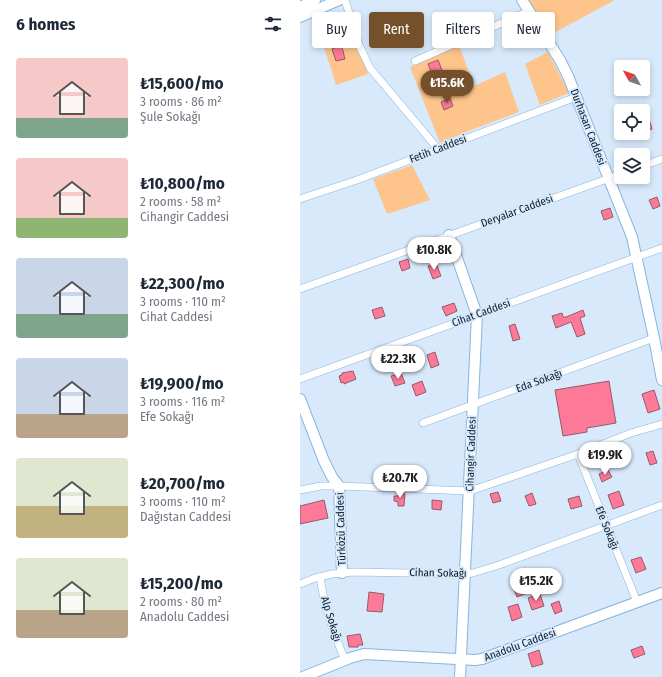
<!DOCTYPE html>
<html lang="en">
<head>
<meta charset="utf-8">
<style>
  body { margin:0; font-family:"Fira Sans Condensed",sans-serif; background:#f2f2f3; color:#1f2937; height:100vh; display:flex; flex-direction:column; font-size:15px; white-space:nowrap }
  * { box-sizing:border-box; margin:0 }
  p { font-size:13px; color:#747a83 }
  .icon { flex:none; width:22px; height:22px; fill:none; stroke:currentColor; stroke-width:2; stroke-linecap:round; stroke-linejoin:round }
  .map { position:relative; flex:1; overflow:hidden }
  .side { display:flex; flex-direction:column; background:#fff; width:300px }
  .side>* { flex:none }
  .banner { position:absolute; left:12px; top:12px; width:290px; height:36px; display:flex; gap:8px }
  .needle { width:26px; rotate:310deg }
  .controls { position:absolute; left:314px; top:60px; display:grid; gap:8px }
  .controls a { display:grid; place-items:center; width:36px; height:36px; border-radius:4px; background:#fff; box-shadow:0 2px 6px #0003; font-size:20px }
  .price { position:absolute; translate:-50% -34px; padding:0 9px; border-radius:14px; background:#fff; color:#222; font-size:13px; line-height:26px; filter:drop-shadow(0 1px 2px #0008) }
  .price::after { content:''; position:absolute; left:50%; top:24px; width:12px; height:9px; margin-left:-6px; background:inherit; clip-path:polygon(0 0,100% 0,50% 100%) }
  .price.on { background:#74512a; color:#fff }
  ul { padding:0; list-style:none }
  li { display:flex; align-items:center; gap:12px; height:100px; padding:0 16px }
  li span { display:grid; place-items:center; flex:none; width:112px; height:80px; border-radius:4px; color:#555 }
  li>.icon { margin-inline-start:auto }
  span .icon { width:48px; height:48px; fill:#fffc; stroke-width:1 }
  li b { font-size:17px }
  h2 { display:flex; justify-content:space-between; align-items:center; height:48px; padding:0 16px; font-size:17px }
  .chip { padding:0 14px; border-radius:4px; background:#fff; box-shadow:0 2px 6px #0003; font-size:14px; line-height:36px }
  .chip.on { background:#74512a; color:#fff }
  main { display:flex; flex:1; min-height:0 }
  .map>svg:first-child { display:block }
  .green { fill:#fdc58b }
  .building { fill:#fc7997; stroke:#965b67 }
  .lines { fill:none; stroke-linecap:round; stroke-linejoin:round }
  .street-casing { stroke:#87b5e0; stroke-width:8 }
  .secondary-casing { stroke:#87b5e0; stroke-width:12 }
  .street { stroke:#fff; stroke-width:7 }
  .secondary { stroke:#fff; stroke-width:10 }
  .labels { text-anchor:middle; dominant-baseline:central; stroke-width:3.5; stroke-linejoin:round; paint-order:stroke }
  .street-label { font-size:11px; fill:#0b1d2d; stroke:#d7e9fb }
</style>
</head>
<body>
<main>
<section class="side">
<h2>6 homes<svg class="icon" aria-label="filters" viewBox="0 0 24 24"><path d="M4 7h16M4 17h16"/><circle cx="9" cy="7" r="2"/><circle cx="15" cy="17" r="2"/></svg></h2>
<ul>
<li><span style="background:linear-gradient(#f6c9c9 75%,#7fa58c 0)"><svg class="icon" aria-label="home" viewBox="0 0 24 24"><path d="M3 11l9-7 9 7M6 9v11h12V9"/></svg></span><div><b>₺15,600/mo</b><p>3 rooms · 86 m²</p><p>Şule Sokağı</p></div></li>
<li><span style="background:linear-gradient(#f6c9c9 75%,#8fb573 0)"><svg class="icon" aria-label="home" viewBox="0 0 24 24"><path d="M3 11l9-7 9 7M6 9v11h12V9"/></svg></span><div><b>₺10,800/mo</b><p>2 rooms · 58 m²</p><p>Cihangir Caddesi</p></div></li>
<li><span style="background:linear-gradient(#c9d6e8 70%,#7fa58c 0)"><svg class="icon" aria-label="home" viewBox="0 0 24 24"><path d="M3 11l9-7 9 7M6 9v11h12V9"/></svg></span><div><b>₺22,300/mo</b><p>3 rooms · 110 m²</p><p>Cihat Caddesi</p></div></li>
<li><span style="background:linear-gradient(#c9d6e8 70%,#b9a48a 0)"><svg class="icon" aria-label="home" viewBox="0 0 24 24"><path d="M3 11l9-7 9 7M6 9v11h12V9"/></svg></span><div><b>₺19,900/mo</b><p>3 rooms · 116 m²</p><p>Efe Sokağı</p></div></li>
<li><span style="background:linear-gradient(#dfe7d0 60%,#c2b280 0)"><svg class="icon" aria-label="home" viewBox="0 0 24 24"><path d="M3 11l9-7 9 7M6 9v11h12V9"/></svg></span><div><b>₺20,700/mo</b><p>3 rooms · 110 m²</p><p>Dağıstan Caddesi</p></div></li>
<li><span style="background:linear-gradient(#dfe7d0 65%,#b9a48a 0)"><svg class="icon" aria-label="home" viewBox="0 0 24 24"><path d="M3 11l9-7 9 7M6 9v11h12V9"/></svg></span><div><b>₺15,200/mo</b><p>2 rooms · 80 m²</p><p>Anadolu Caddesi</p></div></li>
</ul>
</section>
<div class="map">
<svg width="362" height="677" viewBox="0 0 362 677">
  <rect width="100%" height="100%" fill="#d7e9fb"/>
  <g class="green">
    <polygon points="228,0 315,0 250,35"/>
    <polygon points="47,19 68,74 36,85 19,31"/>
    <polygon points="159,45 174,86 205,72 219,112 171,130 140,143 110,67"/>
    <polygon points="248,52 269,93 240,105 225,64"/>
    <polygon points="112,165 130,200 87,214 73,179"/>
  </g>
  <g class="building">
    <polygon points="38,47 38,48 42,47 45,59 36,61 32,49"/>
    <polygon points="138,60 142,70 132,74 128,64"/>
    <polygon points="150,98 153,106 144,110 141,102"/>
    <polygon points="349,119 352,129 343,132 343,121"/>
    <polygon points="357,197 360,206 353,209 349,200"/>
    <polygon points="310,208 313,217 304,220 301,211"/>
    <polygon points="108,259 110,268 102,271 99,262"/>
    <polygon points="136,263 141,276 133,279 128,266"/>
    <polygon points="154,303 157,311 146,316 142,307"/>
    <polygon points="82,307 85,316 75,319 72,310"/>
    <polygon points="283,310 285,316 280,318 285,334 277,337 271,322 256,328 252,316 262,313 263,317 266,317"/>
    <polygon points="215,324 220,339 213,341 209,326"/>
    <polygon points="135,352 139,365 131,368 127,355"/>
    <polygon points="53,371 56,379 44,384 44,382 41,383 39,376 42,375 42,373"/>
    <polygon points="101,373 105,383 95,386 91,376"/>
    <polygon points="122,381 126,392 116,396 112,385"/>
    <polygon points="309,381 316,423 287,428 287,432 263,436 255,390"/>
    <polygon points="354,390 360,409 348,413 342,394"/>
    <polygon points="353,451 357,463 350,465 346,453"/>
    <polygon points="308,470 312,477 302,482 299,474"/>
    <polygon points="319,491 324,505 313,509 308,495"/>
    <polygon points="198,492 201,501 193,503 190,494"/>
    <polygon points="99,493 105,494 104,506 98,506 98,502 94,501 94,496 98,496"/>
    <polygon points="232,493 236,504 229,506 225,496"/>
    <polygon points="279,496 282,506 271,509 268,499"/>
    <polygon points="24,500 28,518 0,524 0,506"/>
    <polygon points="132,500 142,501 141,510 132,509"/>
    <polygon points="341,557 346,569 336,573 331,560"/>
    <polygon points="221,579 227,593 217,597 212,584"/>
    <polygon points="69,592 84,594 82,612 67,611"/>
    <polygon points="240,594 244,606 232,610 228,598"/>
    <polygon points="259,601 262,611 255,614 251,604"/>
    <polygon points="218,604 222,617 212,621 208,607"/>
    <polygon points="60,634 63,645 58,645 58,647 49,647 47,636"/>
    <polygon points="342,646 345,654 334,658 331,650"/>
    <polygon points="239,650 243,664 232,667 228,654"/>
  </g>
  <g class="lines">
    <defs>
      <g id="street">
        <polyline points="45,0 59,45 70,68 138,149"/>
        <polyline points="115,61 229,11"/>
        <polyline points="343,166 362,159"/>
        <polyline points="0,199 57,180 276,97"/>
        <polyline points="0,289 321,174"/>
        <polyline points="0,379 362,248"/>
        <polyline points="123,423 354,338"/>
        <polyline points="278,454 337,602"/>
        <polyline points="0,490 21,486 39,486 170,491 278,454 331,433 362,424"/>
        <path d="M20,577C24,606 33,632 45,660"/>
        <polyline points="0,584 15,578 32,574 54,572 165,574 173,573 199,565 362,505"/>
      </g>
      <g id="secondary">
        <polyline points="222,0 260,60 268,76 332,237 354,338 362,380"/>
        <polyline points="0,7 15,0"/>
        <polyline points="0,17 39,0"/>
        <polyline points="149,235 177,315 160,677"/>
        <polyline points="0,399 24,461 32,477 39,486 42,573"/>
        <polyline points="3,677 50,658 64,654 175,660 182,659 362,593"/>
      </g>
    </defs>
    <use href="#street" class="street-casing"/>
    <use href="#secondary" class="secondary-casing"/>
    <use href="#street" class="street"/>
    <use href="#secondary" class="secondary"/>
  </g>
  <g class="labels">
    <g class="street-label">
      <text transform="translate(288 127) rotate(69)">Durhasan Caddesi</text>
      <text transform="translate(138 149) rotate(-21)">Fetih Caddesi</text>
      <text transform="translate(217 211) rotate(-20)">Deryalar Caddesi</text>
      <text transform="translate(181 313) rotate(-20)">Cihat Caddesi</text>
      <text transform="translate(239 381) rotate(-20)">Eda Sokağı</text>
      <text transform="translate(171 454) rotate(-88)">Cihangir Caddesi</text>
      <text transform="translate(307 528) rotate(68)">Efe Sokağı</text>
      <text transform="translate(41 529) rotate(-92)">Türközü Caddesi</text>
      <text transform="translate(138 573) rotate(1)">Cihan Sokağı</text>
      <text transform="translate(31 619) rotate(73)">Alp Sokağı</text>
      <text transform="translate(220 645) rotate(-20)">Anadolu Caddesi</text>
    </g>
  </g>
</svg>
<div class="controls">
<a><svg class="needle" viewBox="-14 -14 28 28"><path d="M0-13l5 13h-10z" fill="#e53935"/><path d="M0 13l5-13h-10z" fill="#747a83"/></svg></a>
<a><svg class="icon" aria-label="locate" viewBox="0 0 24 24"><circle cx="12" cy="12" r="6"/><path d="M12 2v4M12 18v4M2 12h4M18 12h4"/></svg></a>
<a><svg class="icon" aria-label="layers" viewBox="0 0 24 24"><path d="M12 4l9 5-9 5-9-5zM3 14l9 5 9-5"/></svg></a>
</div>
<b class="price on" style="left:147px;top:104px">₺15.6K</b>
<b class="price" style="left:134px;top:271px">₺10.8K</b>
<b class="price" style="left:98px;top:380px">₺22.3K</b>
<b class="price" style="left:305px;top:476px">₺19.9K</b>
<b class="price" style="left:100px;top:499px">₺20.7K</b>
<b class="price" style="left:236px;top:602px">₺15.2K</b>
<div class="banner">
<a class="chip">Buy</a>
<a class="chip on">Rent</a>
<a class="chip">Filters</a>
<a class="chip">New</a>
</div>
</div>
</main>
</body>
</html>
